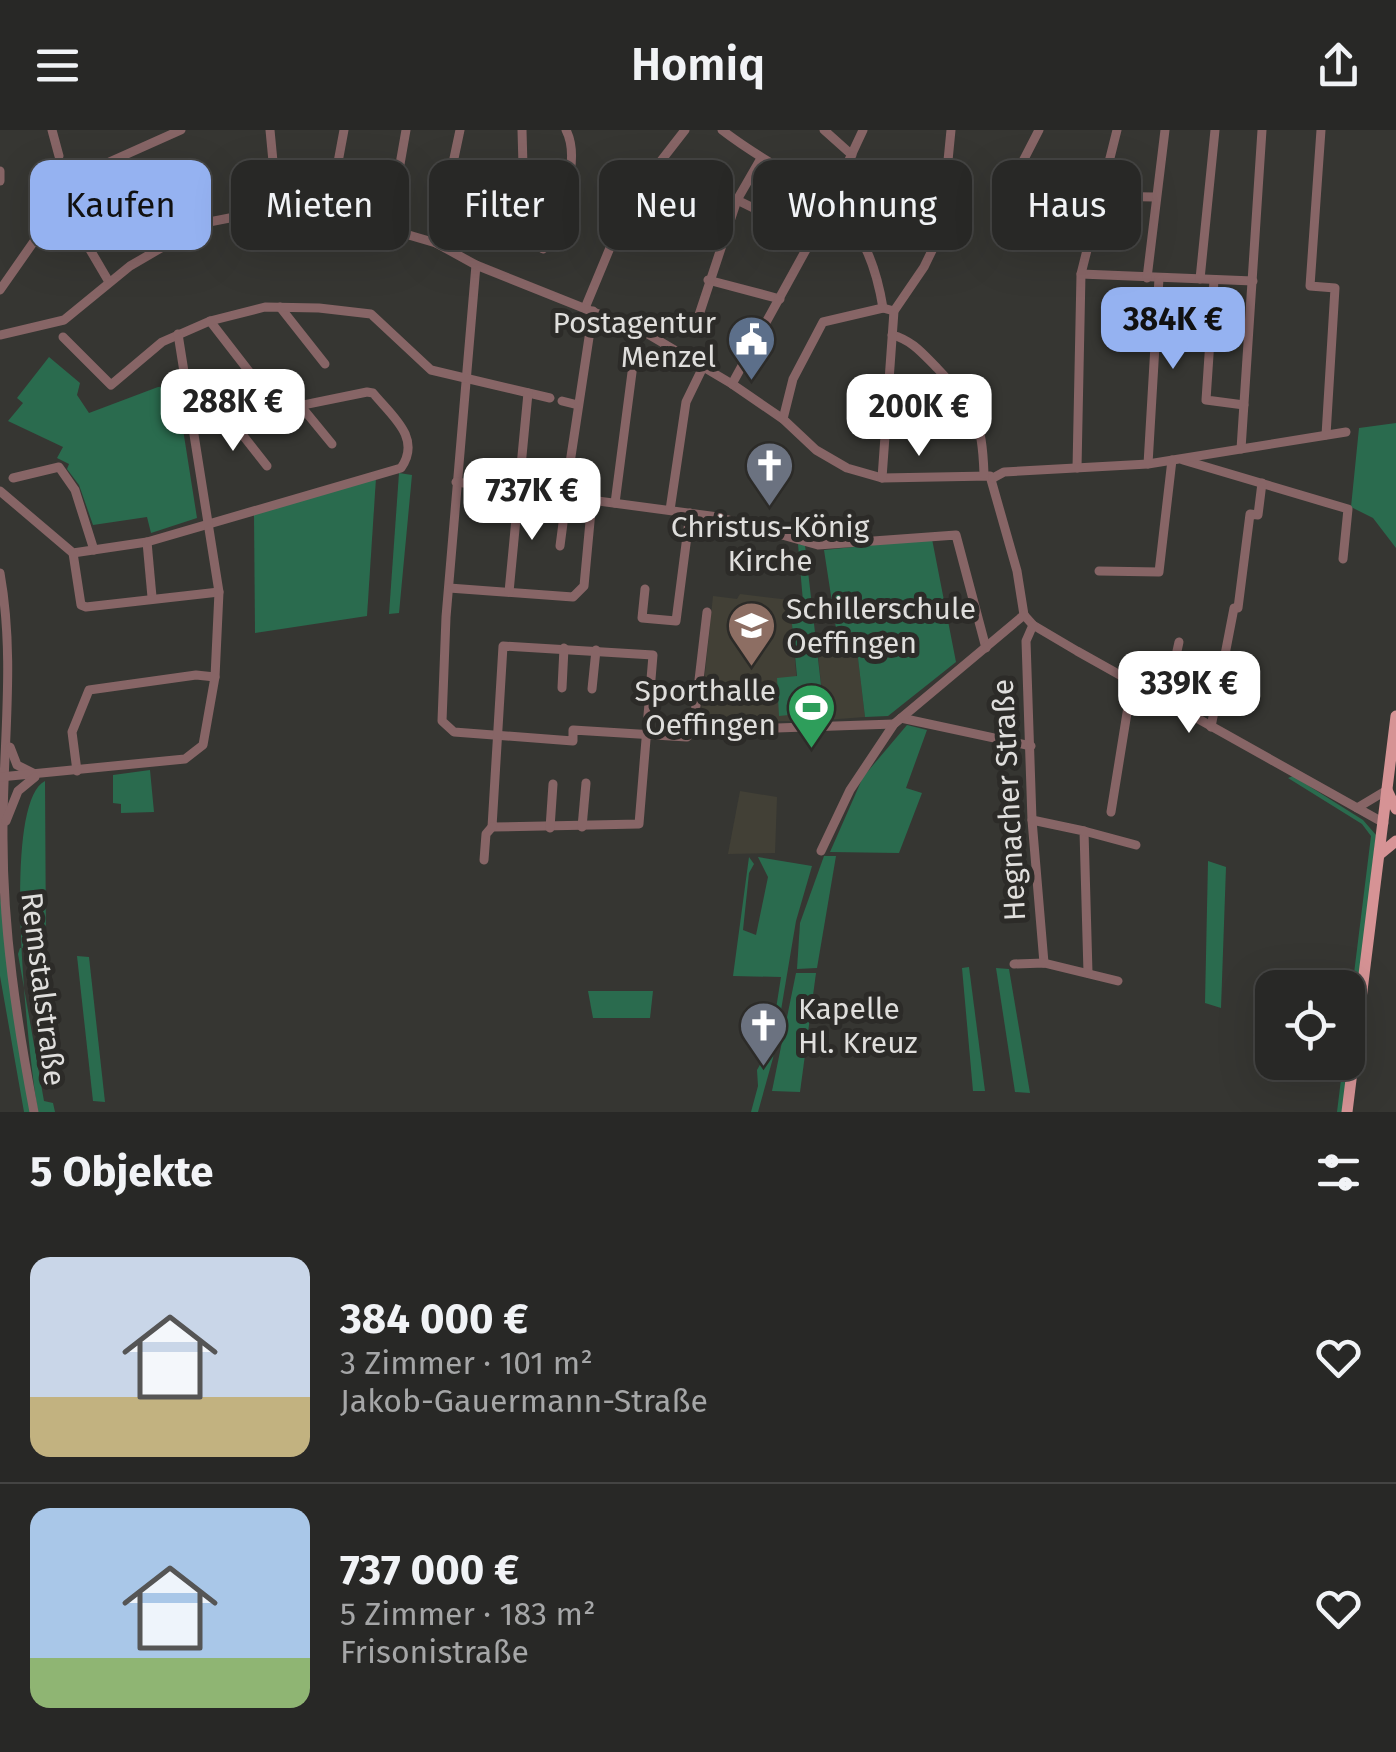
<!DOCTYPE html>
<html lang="de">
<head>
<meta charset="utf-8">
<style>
  body { margin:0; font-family:"Fira Sans",sans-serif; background:#343432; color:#f1f3f6; height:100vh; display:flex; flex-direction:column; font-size:38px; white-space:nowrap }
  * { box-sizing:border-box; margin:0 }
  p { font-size:32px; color:#a5a6a7 }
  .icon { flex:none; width:55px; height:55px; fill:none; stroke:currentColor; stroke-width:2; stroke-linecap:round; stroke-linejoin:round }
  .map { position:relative; height:982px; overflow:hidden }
  .drawer { display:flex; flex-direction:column; background:#282826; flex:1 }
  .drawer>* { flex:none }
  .hud { position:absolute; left:30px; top:30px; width:1338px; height:90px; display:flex; gap:20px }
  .controls { position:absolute; left:1255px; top:840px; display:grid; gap:20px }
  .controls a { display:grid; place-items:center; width:110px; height:110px; border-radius:20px; background:#282826; box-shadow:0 10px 40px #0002,0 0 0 2px #444443; font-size:50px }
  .price { position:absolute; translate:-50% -85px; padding:0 22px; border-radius:20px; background:#fff; color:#222; font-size:32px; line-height:65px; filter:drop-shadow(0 2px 5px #0008) }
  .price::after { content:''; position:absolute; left:50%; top:60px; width:30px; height:22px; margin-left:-15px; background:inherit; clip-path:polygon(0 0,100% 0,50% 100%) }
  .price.on { background:#95b2f1; color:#111 }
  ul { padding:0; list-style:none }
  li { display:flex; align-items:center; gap:30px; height:250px; padding:0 30px }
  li+li { border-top:2px solid #444443 }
  li span { display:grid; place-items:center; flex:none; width:280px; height:200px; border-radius:20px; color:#555 }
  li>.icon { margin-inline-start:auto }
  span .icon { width:120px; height:120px; fill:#fffc; stroke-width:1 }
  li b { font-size:42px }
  h2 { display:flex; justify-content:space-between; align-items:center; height:120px; padding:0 30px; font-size:42px }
  .chip { padding:0 35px; border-radius:20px; background:#282826; box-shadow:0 10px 40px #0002,0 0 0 2px #444443; font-size:35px; line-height:90px }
  .chip.on { background:#95b2f1; color:#111 }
  header { display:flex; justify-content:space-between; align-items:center; height:130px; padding:0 30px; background:#282826; font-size:45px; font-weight:600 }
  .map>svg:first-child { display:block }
  .built { fill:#424036 }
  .green { fill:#2a6b4e }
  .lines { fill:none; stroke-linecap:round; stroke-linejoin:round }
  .minor { stroke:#876566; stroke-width:9 }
  .major { stroke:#d69395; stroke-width:11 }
  .labels { text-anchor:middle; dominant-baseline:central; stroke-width:10; stroke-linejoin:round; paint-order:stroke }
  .poi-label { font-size:30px; fill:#dfdedc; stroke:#2c2b28; text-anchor:end }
  .street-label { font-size:30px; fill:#dfdedc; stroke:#2c2b28 }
</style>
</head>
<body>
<header><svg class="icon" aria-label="menu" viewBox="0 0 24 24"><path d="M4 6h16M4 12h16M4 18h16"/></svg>Homiq<svg class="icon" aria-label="share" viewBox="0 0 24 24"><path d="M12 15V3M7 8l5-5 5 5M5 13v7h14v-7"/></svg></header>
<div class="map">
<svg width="1396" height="982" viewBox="0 0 1396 982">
  <rect width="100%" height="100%" fill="#363632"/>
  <g class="built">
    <polygon points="740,464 790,470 800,591 700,591 713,466 737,469"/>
    <polygon points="855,502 865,587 825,590 817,516 838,512 837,505"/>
    <polygon points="740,661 777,667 775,723 728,724"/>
  </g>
  <g class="green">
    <polygon points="49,227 80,253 77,265 89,283 158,257 176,255 197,388 151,403 147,387 93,395 79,355 67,339 69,334 57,328 63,317 8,291 23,273 17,268"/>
    <polygon points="1396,293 1396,418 1373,388 1351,377 1359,298"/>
    <polygon points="399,343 412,345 399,483 389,484"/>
    <polygon points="376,348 367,486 255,503 254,384"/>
    <polygon points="932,409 956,532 888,586 865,587 855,503 837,505 824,420"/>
    <polygon points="798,414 805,415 825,590 800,591 799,584 779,586 777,548 797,546 791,484 804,483"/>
    <polygon points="907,595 927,600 906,658 922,663 899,723 830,722 863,647"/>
    <polygon points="150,640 154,682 121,683 121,674 113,673 113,645"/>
    <polygon points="1293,646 1363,690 1376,705 1344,982 1337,982 1343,933 1348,932 1348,892 1371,706 1362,694 1288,648"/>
    <path d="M45,651L46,817L20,818L18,824L44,971L53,973L55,982H38C28,922 0,674 45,651Z"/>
    <polygon points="824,726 836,726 817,838 797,839 800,793"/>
    <polygon points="749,727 754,734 749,743 743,800 756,805 768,747 758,727 812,736 796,791 773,928 758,982 751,982 758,956 757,940 770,917 781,847 733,846"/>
    <polygon points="1208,731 1226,737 1221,878 1205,873"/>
    <polygon points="0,763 9,852 31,982 24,982 0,846"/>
    <polygon points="77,826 89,827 105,972 93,971"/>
    <polygon points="969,837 985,961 973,961 962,838"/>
    <polygon points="996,838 1009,839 1030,963 1015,962"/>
    <polygon points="796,843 816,843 800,962 772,961"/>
    <polygon points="588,861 653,861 650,888 593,888"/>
  </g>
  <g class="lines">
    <g class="minor">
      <polyline points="52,0 59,26"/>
      <path d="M722,0C803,63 864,60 883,178L894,181"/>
      <polyline points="824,0 852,25"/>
      <polyline points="1039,0 1022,33 1026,41 1099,66 1154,67"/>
      <polyline points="1321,0 1310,156 1335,158 1326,305"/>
      <polyline points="523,36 542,35"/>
      <polyline points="0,41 0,51"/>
      <polyline points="517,51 518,59 550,74 558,72"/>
      <polyline points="396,57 406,0"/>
      <polyline points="737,70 813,107"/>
      <polyline points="267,84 274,42 270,0"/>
      <polyline points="512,85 502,81 523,36 522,0"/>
      <polyline points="317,89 324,49 336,43 344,0"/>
      <polyline points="436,113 460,0"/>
      <path d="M543,119C557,87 583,33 566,0"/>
      <polyline points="476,135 446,487 442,591 454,602 573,611 573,600 687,607 693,601 894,594"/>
      <polyline points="1081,144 1253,151"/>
      <polyline points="1147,148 1165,0"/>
      <polyline points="1200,149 1215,0"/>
      <polyline points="708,150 780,169"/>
      <polyline points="1214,150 1206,270 1244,275"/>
      <polyline points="109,152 65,77 66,66 107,33 181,0"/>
      <polyline points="0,160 58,77 64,75"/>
      <polyline points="280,177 325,234"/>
      <polyline points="585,178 629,72 685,0"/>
      <polyline points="210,191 251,244"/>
      <polyline points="694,200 737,70 760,30"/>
      <polyline points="0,205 64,190 130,136 204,93 250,84 307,87 395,101 436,113 476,135 646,203 732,254 783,289 816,320 847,338 882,348 990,346 1017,441 1024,485"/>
      <path d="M892,205C912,210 923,224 937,238C974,277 982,288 984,344"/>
      <polyline points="63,207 111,255 162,212 210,191 265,177 319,178 371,184 431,240 550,268"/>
      <polyline points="732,254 813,107 863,0"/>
      <polyline points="562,271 578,275"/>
      <polyline points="300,275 332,314"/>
      <polyline points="230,289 267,336"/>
      <polyline points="783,289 793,249 823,192 883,178"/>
      <polyline points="1241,319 1262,0"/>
      <polyline points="1183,330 1348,379 1343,429"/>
      <polyline points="1148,334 1159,148"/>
      <polyline points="1077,338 1081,144 1117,0"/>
      <polyline points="13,348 59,337 75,360 94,420"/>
      <polyline points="882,348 894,181 924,137 941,102 951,0"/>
      <polyline points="993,348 1004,342 1148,334 1346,302"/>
      <polyline points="456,352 718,387 818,415 956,405 986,518"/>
      <path d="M0,361L73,423L147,412L401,338C422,308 392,286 373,263L367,262L195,297"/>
      <polyline points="565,366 593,181"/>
      <polyline points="615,373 634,227"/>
      <polyline points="670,380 686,272 704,235"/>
      <polyline points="147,412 152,467"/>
      <polyline points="560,416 563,393"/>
      <polyline points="73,423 81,475 86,477 219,462"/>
      <polyline points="1099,441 1159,442 1172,330"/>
      <path d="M0,443C16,532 2,619 3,709C3,801 17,892 34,982"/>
      <polyline points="449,458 573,467 584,456 592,370"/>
      <polyline points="645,459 642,488 676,491 690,383"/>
      <polyline points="509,462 528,263"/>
      <polyline points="1238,478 1250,384 1258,385 1262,353"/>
      <polyline points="1024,485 1033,495 1077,521 1384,693"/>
      <polyline points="1033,495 1026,511 1032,690 1044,833"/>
      <polygon points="503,516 653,525 639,694 492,697"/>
      <polyline points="562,558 564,518"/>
      <polyline points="592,559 596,520"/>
      <polyline points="1166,571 1179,512"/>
      <polyline points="901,588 1031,616"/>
      <polyline points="1211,597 1234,478"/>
      <polyline points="693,601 707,482"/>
      <polyline points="10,617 17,635 35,644"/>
      <polyline points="77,641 72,602 89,560 196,545 215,547"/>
      <polyline points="0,647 185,629 203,615 215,547 219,462 178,204"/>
      <polyline points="1357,678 1387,660"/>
      <polyline points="1111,682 1132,552"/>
      <polyline points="1032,690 1084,701 1088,843"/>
      <polyline points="6,691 18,661 35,647"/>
      <polyline points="582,697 586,653"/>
      <polyline points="550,698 553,654"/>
      <polyline points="1084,701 1136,715"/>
      <polyline points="821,721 850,660 894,594 1024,485"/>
      <polyline points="484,730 486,704 492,697"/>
      <polyline points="1014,834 1044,833 1118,851"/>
    </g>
    <g class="major">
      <polyline points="1387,660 1396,679"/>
      <polyline points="1380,724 1396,711"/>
      <polyline points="1347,982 1396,586"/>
    </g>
  </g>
  <defs>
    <symbol id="civic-pin" viewBox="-11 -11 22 30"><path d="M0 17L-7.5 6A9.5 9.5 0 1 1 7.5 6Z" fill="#5c6f8a" stroke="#2c2b28"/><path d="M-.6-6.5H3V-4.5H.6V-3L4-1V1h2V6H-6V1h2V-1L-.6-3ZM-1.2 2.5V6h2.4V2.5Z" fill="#fff"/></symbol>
    <symbol id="church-pin" viewBox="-11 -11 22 30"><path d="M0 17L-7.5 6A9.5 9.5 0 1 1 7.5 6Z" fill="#6b7280" stroke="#2c2b28"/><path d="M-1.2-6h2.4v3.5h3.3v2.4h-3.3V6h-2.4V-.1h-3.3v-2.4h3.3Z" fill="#fff"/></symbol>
    <symbol id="school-pin" viewBox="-11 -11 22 30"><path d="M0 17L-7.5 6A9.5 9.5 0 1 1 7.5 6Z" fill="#8d6e63" stroke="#2c2b28"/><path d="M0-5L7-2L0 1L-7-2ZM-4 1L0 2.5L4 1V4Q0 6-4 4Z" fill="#fff"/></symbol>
    <symbol id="stadium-pin" viewBox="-11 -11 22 30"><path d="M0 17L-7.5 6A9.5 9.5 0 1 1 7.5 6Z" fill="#2e9e5b" stroke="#2c2b28"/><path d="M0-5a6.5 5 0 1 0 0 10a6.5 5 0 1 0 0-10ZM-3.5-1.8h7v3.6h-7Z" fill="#fff"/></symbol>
  </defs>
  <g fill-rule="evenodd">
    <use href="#civic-pin" x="724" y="182" width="55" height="75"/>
    <use href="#church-pin" x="742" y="308" width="55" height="75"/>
    <use href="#school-pin" x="724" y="468" width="55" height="75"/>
    <use href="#stadium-pin" x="784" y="550" width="55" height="75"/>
    <use href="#church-pin" x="736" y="868" width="55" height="75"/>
  </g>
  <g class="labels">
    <g class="poi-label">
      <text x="716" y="193">Postagentur<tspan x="716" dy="34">Menzel</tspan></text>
      <text x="770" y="397" text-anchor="middle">Christus-König<tspan x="770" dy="34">Kirche</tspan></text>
      <text x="786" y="479" text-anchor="start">Schillerschule<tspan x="786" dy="34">Oeffingen</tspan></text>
      <text x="776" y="561">Sporthalle<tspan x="776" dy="34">Oeffingen</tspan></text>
      <text x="798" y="879" text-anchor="start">Kapelle<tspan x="798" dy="34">Hl. Kreuz</tspan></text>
    </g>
    <g class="street-label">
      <text transform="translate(1009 670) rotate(-93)">Hegnacher Straße</text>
      <text transform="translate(43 859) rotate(83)">Remstalstraße</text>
    </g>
  </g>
</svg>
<div class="controls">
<a><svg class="icon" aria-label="locate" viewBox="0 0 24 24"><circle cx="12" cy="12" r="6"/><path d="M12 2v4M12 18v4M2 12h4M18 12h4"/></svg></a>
</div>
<b class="price on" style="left:1173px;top:242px">384K €</b>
<b class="price" style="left:233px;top:324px">288K €</b>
<b class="price" style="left:919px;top:329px">200K €</b>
<b class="price" style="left:532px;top:413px">737K €</b>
<b class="price" style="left:1189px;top:606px">339K €</b>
<div class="hud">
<a class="chip on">Kaufen</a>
<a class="chip">Mieten</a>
<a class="chip">Filter</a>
<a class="chip">Neu</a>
<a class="chip">Wohnung</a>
<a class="chip">Haus</a>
</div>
</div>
<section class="drawer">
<h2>5 Objekte<svg class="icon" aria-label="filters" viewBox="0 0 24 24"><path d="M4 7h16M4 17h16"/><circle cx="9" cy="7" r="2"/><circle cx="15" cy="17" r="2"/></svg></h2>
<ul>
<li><span style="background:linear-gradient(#c9d6e8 70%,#c2b280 0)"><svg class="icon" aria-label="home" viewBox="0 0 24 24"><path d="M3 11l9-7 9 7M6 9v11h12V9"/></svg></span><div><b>384 000 €</b><p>3 Zimmer · 101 m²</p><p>Jakob-Gauermann-Straße</p></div><svg class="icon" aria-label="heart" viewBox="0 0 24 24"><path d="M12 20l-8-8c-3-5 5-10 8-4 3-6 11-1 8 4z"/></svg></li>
<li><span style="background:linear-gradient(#a9c7e8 75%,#8fb573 0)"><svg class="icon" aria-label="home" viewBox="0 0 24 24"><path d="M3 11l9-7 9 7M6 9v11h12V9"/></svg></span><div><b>737 000 €</b><p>5 Zimmer · 183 m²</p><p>Frisonistraße</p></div><svg class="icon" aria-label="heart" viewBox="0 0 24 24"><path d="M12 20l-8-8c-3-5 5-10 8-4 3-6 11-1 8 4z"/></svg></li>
</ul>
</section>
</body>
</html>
